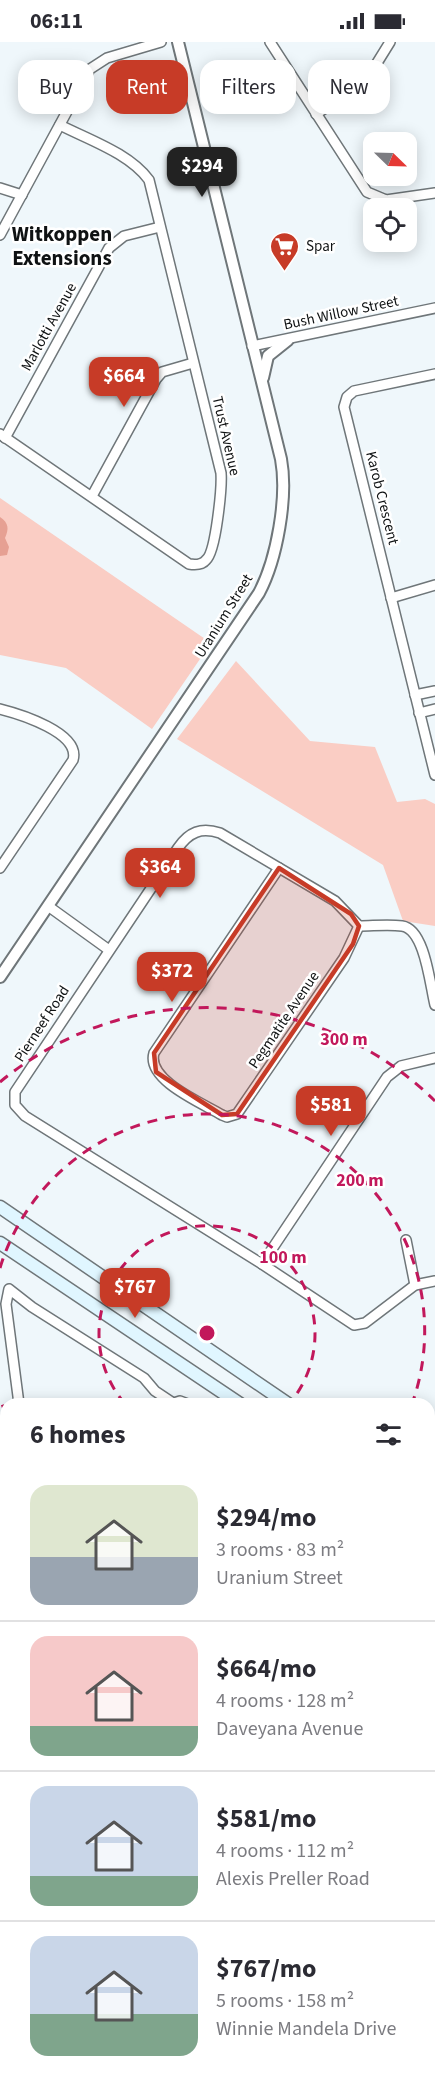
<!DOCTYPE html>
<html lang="en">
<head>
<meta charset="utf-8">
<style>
  body { margin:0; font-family:"Source Sans 3",sans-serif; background:#f2f2f3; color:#2b2b33; height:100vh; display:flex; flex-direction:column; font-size:22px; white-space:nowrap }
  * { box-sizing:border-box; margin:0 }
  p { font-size:20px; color:#7c7c81 }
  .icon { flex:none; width:33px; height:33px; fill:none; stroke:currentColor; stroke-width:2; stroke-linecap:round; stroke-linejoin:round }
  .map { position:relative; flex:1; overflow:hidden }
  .sheet { position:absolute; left:0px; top:1356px; width:435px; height:684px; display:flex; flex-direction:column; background:#fff; border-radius:18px 18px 0 0; box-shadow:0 3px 15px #0003 }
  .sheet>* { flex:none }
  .guide { position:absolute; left:18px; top:18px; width:399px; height:54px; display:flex; gap:12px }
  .needle { width:39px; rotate:113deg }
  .tools { position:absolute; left:363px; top:90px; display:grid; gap:12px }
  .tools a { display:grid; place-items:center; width:54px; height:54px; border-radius:12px; background:#fff; box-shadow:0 3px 15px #0003; font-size:30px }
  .price { position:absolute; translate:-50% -51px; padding:0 14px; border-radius:12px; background:#c73b27; color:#fff; font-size:20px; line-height:39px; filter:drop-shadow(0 2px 3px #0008) }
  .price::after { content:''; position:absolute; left:50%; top:36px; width:18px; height:14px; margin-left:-9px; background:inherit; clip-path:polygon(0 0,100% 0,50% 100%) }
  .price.on { background:#222; color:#fff }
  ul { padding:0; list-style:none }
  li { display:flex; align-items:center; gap:18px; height:150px; padding:0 30px }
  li+li { border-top:2px solid #e1e1e2 }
  li span { display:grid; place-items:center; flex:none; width:168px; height:120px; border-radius:18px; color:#555 }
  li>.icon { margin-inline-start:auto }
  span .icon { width:72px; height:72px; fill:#fffc; stroke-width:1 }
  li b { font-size:26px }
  h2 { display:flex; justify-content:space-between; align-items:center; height:72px; padding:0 30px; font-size:26px }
  .tag { padding:0 21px; border-radius:18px; background:#fff; box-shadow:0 3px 15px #0003; font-size:21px; line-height:54px }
  .tag.on { background:#c73b27; color:#fff }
  .status { display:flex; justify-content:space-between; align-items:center; height:42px; padding:0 30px; background:#fff; direction:ltr }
  .status svg { height:16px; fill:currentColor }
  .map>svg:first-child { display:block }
  .green { fill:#facdc4 }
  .water { fill:#e6a093 }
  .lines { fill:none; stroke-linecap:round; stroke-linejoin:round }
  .minor-casing { stroke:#6f7679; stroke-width:12 }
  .tertiary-casing { stroke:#6f7679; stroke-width:14 }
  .secondary-casing { stroke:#6f7679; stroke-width:15 }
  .minor { stroke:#fff; stroke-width:9 }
  .tertiary { stroke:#fff; stroke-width:10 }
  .secondary { stroke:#e0f6ff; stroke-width:12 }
  .marked { fill:#c73b27; fill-opacity:0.2; stroke:#c73b27; stroke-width:4.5; stroke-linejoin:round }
  .ring { fill:none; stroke:#c2185b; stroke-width:3; stroke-dasharray:10 8 }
  .labels { text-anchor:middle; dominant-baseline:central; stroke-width:5; stroke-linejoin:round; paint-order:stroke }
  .poi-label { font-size:15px; fill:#0f1213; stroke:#fff; text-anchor:start }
  .street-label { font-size:15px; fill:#0f1213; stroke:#fff }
  .district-label { font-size:21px; font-weight:bold; fill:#0f1213; stroke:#fff }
  .centre { fill:#c2185b; stroke:#fff; stroke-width:3 }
  .ring-label { font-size:18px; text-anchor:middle; font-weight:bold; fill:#c2185b; stroke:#fff; stroke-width:5; stroke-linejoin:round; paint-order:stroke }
</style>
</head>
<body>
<div class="status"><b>06:11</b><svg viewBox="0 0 49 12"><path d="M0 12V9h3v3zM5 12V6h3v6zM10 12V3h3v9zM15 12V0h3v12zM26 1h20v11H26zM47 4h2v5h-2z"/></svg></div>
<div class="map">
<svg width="435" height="2040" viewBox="0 0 435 2040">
  <rect width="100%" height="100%" fill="#eff7fb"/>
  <g class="green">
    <polygon points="0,456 211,601 152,687 66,626 0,613"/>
    <polygon points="236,619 310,699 375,705 397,760 425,757 435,762 435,884 403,879 383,823 177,697"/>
  </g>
  <path class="water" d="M0,475C9,481 9,487 5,496L9,505L7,513L0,514Z"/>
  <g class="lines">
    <defs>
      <g id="minor">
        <polyline points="270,0 367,150 386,158 435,151"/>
        <polyline points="316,72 364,42 390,0"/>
        <polyline points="0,146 22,153"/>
        <polyline points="0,193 90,27 107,16 161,0"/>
        <polyline points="252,304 435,266"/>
        <polyline points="435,332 354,349 347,355 344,365 435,733"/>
        <path d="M0,392L189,522C195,523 202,523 206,518C216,510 222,445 221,431L149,138C129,111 89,98 60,83"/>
        <polyline points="5,396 109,206 124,194 160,185"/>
        <polyline points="92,454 156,337 162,330 193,321"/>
        <polyline points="391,556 435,543"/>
        <polyline points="415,653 435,649"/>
        <path d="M0,667C20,672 81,691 73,718L0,826"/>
        <polyline points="419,671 435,667"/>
        <path d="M279,826L154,1011C146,1038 202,1061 222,1073L227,1075L237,1072L344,916L359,884"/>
        <polyline points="48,864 109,908"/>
        <path d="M359,884L335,859L220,791C201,785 189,790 178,806L15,1050V1063L25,1074L262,1222L354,1283L365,1281L415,1243L435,1239"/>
        <path d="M359,884C373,884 388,882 402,884C425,887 430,943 435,963"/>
        <polyline points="406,1198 415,1243"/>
        <polyline points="262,1222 387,1035 401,1024 435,1016"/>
        <polyline points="19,1362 6,1262 9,1247 32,1265 144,1336 155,1349 173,1361"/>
        <polyline points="171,1362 180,1359 188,1362"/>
        <polyline points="429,1517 435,1507"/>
        <polyline points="429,1603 435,1627"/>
        <polyline points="0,1670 6,1670"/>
        <polyline points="0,1727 6,1726"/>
        <polyline points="429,1739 435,1763"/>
        <polyline points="429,1843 435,1842"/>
        <polyline points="0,1876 6,1875"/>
        <polyline points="0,1927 6,1926"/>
        <polyline points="429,1954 435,1952"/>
        <polyline points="0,1981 6,1979"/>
        <polyline points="429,1999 435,1998"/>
        <polyline points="343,2040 357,2037"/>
      </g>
      <g id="tertiary">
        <polyline points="263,336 268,314 288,298"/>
        <path d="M0,935L259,551C277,517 288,455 281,417L178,0"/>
      </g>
      <g id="secondary">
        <polyline points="0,1165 288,1362"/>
        <polyline points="0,1201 240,1362"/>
        <polyline points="429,1457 435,1461"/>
        <polyline points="429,1491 435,1496"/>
      </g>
    </defs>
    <use href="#minor" class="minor-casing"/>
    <use href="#tertiary" class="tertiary-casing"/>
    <use href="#secondary" class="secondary-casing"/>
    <use href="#minor" class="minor"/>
    <use href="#tertiary" class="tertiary"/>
    <use href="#secondary" class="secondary"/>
  </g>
  <path class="marked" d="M279,826L351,872L359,884L353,902L237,1072L222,1073L156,1030L154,1011Z"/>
  <g class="ring">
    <path d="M125 1362A108 108 0 1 1 289 1362"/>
    <path d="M6 1372A217 217 0 0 1 0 1356M0 1226A217 217 0 1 1 412 1362"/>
    <path d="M0 1040A325 325 0 0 1 435 1059"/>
  </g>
  <defs>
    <symbol id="supermarket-pin" viewBox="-11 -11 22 30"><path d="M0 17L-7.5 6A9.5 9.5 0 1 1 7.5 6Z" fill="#c73b27" stroke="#fff"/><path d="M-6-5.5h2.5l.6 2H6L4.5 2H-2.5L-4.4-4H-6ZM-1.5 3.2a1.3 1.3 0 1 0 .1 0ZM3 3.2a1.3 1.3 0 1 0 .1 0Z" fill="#fff"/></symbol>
  </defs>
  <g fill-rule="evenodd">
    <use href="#supermarket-pin" x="268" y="188" width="33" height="45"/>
  </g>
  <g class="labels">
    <g class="poi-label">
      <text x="306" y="204">Spar</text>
    </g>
    <g class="street-label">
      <text transform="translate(341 271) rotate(-12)">Bush Willow Street</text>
      <text transform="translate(49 285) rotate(-61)">Marlotti Avenue</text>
      <text transform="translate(226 394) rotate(77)">Trust Avenue</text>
      <text transform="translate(382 456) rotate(76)">Karob Crescent</text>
      <text transform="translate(224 574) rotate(-58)">Uranium Street</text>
      <text transform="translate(284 978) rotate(-56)">Pegmatite Avenue</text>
      <text transform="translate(42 982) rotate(-57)">Pierneef Road</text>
    </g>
    <g class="district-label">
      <text x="62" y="192">Witkoppen<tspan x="62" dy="24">Extensions</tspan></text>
    </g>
  </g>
  <circle cx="207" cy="1291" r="9" class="centre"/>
  <g class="ring-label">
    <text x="344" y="1003">300 m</text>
    <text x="360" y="1144">200 m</text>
    <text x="283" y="1221">100 m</text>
  </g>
</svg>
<div class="tools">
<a><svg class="needle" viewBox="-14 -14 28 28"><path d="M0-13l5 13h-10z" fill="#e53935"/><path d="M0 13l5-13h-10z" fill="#7c7c81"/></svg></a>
<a><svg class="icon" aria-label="locate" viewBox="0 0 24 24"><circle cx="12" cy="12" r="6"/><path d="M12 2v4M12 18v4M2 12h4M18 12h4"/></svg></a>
</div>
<b class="price on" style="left:202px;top:156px">$294</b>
<b class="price" style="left:124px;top:366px">$664</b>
<b class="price" style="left:160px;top:857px">$364</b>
<b class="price" style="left:172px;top:961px">$372</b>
<b class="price" style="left:331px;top:1095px">$581</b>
<b class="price" style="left:135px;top:1277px">$767</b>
<div class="guide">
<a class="tag">Buy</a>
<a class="tag on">Rent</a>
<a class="tag">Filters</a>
<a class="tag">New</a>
</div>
<section class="sheet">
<h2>6 homes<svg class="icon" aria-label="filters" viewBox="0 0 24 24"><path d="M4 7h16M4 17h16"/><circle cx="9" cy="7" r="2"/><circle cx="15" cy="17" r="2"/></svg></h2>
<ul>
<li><span style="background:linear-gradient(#dfe7d0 60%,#9aa5b1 0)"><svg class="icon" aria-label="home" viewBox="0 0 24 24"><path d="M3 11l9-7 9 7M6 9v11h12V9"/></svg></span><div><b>$294/mo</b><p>3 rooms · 83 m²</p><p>Uranium Street</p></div></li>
<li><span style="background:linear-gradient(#f6c9c9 75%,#7fa58c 0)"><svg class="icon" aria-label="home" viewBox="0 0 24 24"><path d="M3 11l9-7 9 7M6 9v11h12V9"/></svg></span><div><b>$664/mo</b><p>4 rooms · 128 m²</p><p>Daveyana Avenue</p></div></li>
<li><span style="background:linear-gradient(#c9d6e8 75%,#7fa58c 0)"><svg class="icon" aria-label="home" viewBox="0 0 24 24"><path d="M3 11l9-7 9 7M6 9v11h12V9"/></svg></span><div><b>$581/mo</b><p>4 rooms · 112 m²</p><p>Alexis Preller Road</p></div></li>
<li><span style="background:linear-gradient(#c9d6e8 65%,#7fa58c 0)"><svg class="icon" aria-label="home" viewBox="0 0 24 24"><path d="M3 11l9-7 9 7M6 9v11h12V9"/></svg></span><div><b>$767/mo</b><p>5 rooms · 158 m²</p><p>Winnie Mandela Drive</p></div></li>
</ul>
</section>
</div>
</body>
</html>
